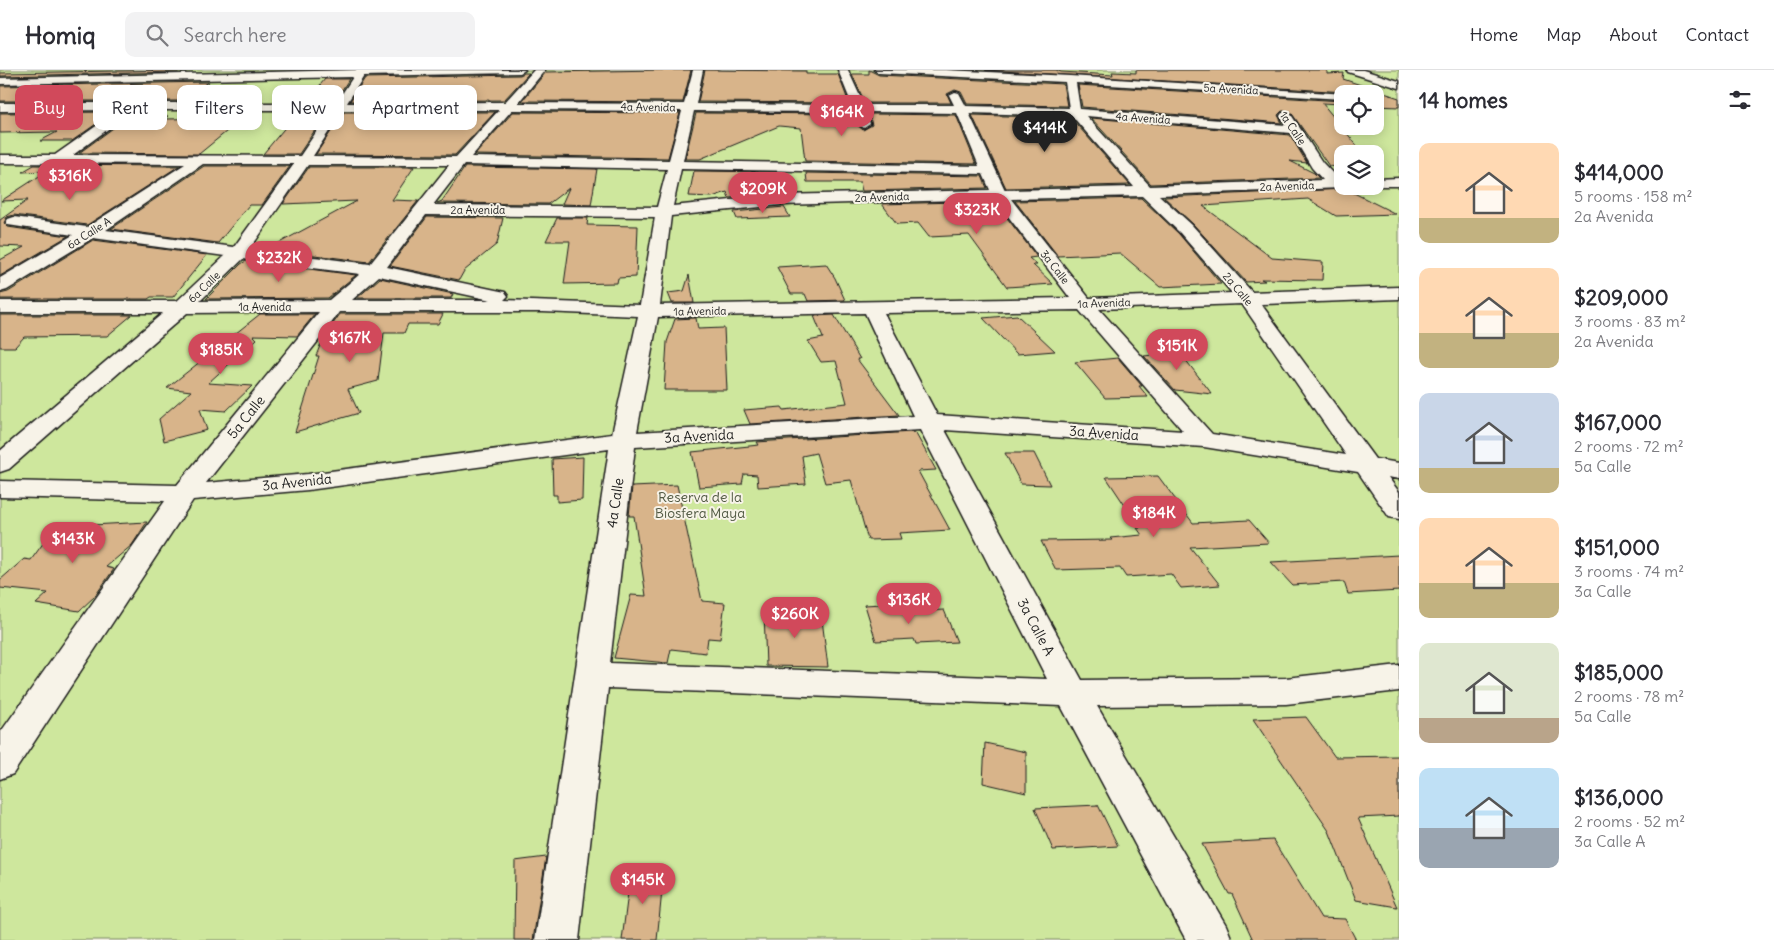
<!DOCTYPE html>
<html lang="en">
<head>
<meta charset="utf-8">
<style>
  body { margin:0; font-family:Delius,sans-serif; background:#f2f2f3; color:#2b2b33; height:100vh; display:flex; flex-direction:column; font-size:19px; white-space:nowrap }
  * { box-sizing:border-box; margin:0 }
  p { font-size:16px; color:#7c7c81 }
  .icon { flex:none; width:28px; height:28px; fill:none; stroke:currentColor; stroke-width:2; stroke-linecap:round; stroke-linejoin:round }
  .map { position:relative; flex:1; overflow:hidden }
  .panel { display:flex; flex-direction:column; background:#fff; width:375px }
  .panel>* { flex:none }
  .banner { position:absolute; left:15px; top:15px; width:475px; height:45px; display:flex; gap:10px }
  .controls { position:absolute; left:1334px; top:15px; display:grid; gap:10px }
  .controls a { display:grid; place-items:center; width:50px; height:50px; border-radius:10px; background:#fff; box-shadow:0 2px 12px #0003; font-size:25px }
  .price { position:absolute; translate:-50% -42px; padding:0 11px; border-radius:18px; background:#d1495b; color:#fff; font-size:16px; line-height:32px; filter:drop-shadow(0 1px 2px #0008) }
  .price::after { content:''; position:absolute; left:50%; top:30px; width:15px; height:11px; margin-left:-8px; background:inherit; clip-path:polygon(0 0,100% 0,50% 100%) }
  .price.current { background:#222; color:#fff }
  ul { padding:0; list-style:none }
  li { display:flex; align-items:center; gap:15px; height:125px; padding:0 20px }
  li span { display:grid; place-items:center; flex:none; width:140px; height:100px; border-radius:10px; color:#555 }
  li>.icon { margin-inline-start:auto }
  span .icon { width:60px; height:60px; fill:#fffc; stroke-width:1 }
  li b { font-size:21px }
  h2 { display:flex; justify-content:space-between; align-items:center; height:60px; padding:0 20px; font-size:21px }
  .pill { padding:0 18px; border-radius:10px; background:#fff; box-shadow:0 2px 12px #0003; font-size:18px; line-height:45px }
  .pill.current { background:#d1495b; color:#fff }
  header { display:flex; align-items:center; gap:30px; box-sizing:border-box; height:70px; padding:0 25px; background:#fff; border-bottom:1px solid #e1e1e2 }
  header strong { font-size:24px }
  nav { display:flex; gap:28px; margin-inline-start:auto; font-size:18px }
  .search { width:350px; height:45px; background:#f2f2f3; display:flex; align-items:center; gap:12px; box-sizing:border-box; padding:0 18px; border-radius:10px; color:#7c7c81; font-size:19px }
  main { display:flex; flex:1; min-height:0 }
  .map>svg:first-child { display:block }
  .green { fill:#cee79d; stroke:#75825c; fill-rule:evenodd }
  .building { fill:#d8b48a; stroke:#1c1c1c }
  .lines { fill:none; stroke-linecap:round; stroke-linejoin:round }
  .minor-casing { stroke:#1c1c1c; stroke-width:3 }
  .minor { fill:#f7f3e8; fill-rule:evenodd }
  .labels { text-anchor:middle; dominant-baseline:central; stroke-width:4; stroke-linejoin:round; paint-order:stroke }
  .far-street-label { font-size:11px; fill:#1c1c1c; stroke:#f7f3e8 }
  .street-label { font-size:14px; fill:#1c1c1c; stroke:#f7f3e8 }
  .park-label { font-size:14px; fill:#515943; stroke:#f7f3e8 }
</style>
</head>
<body>
<header>
<strong>Homiq</strong>
<div class="search"><svg class="icon" aria-label="search" viewBox="0 0 24 24"><circle cx="10" cy="10" r="6"/><path d="M15 15l6 6"/></svg>Search here</div>
<nav><a>Home</a><a>Map</a><a>About</a><a>Contact</a></nav>
</header>
<main>
<div class="map">
<svg width="1399" height="870" viewBox="0 0 1399 870">
  <rect width="100%" height="100%" fill="#f7f3e8"/>
  <filter id="ink" filterUnits="userSpaceOnUse"><feTurbulence type="fractalNoise" baseFrequency=".02" numOctaves="2"/><feDisplacementMap in="SourceGraphic" scale="10" xChannelSelector="R" yChannelSelector="G"/><feConvolveMatrix kernelMatrix="1 2 1 2 8 2 1 2 1" color-interpolation-filters="sRGB"/></filter>
  <g filter="url(#ink)">
    <path class="green" d="M0,0H1399V870H0ZM1342,24H1375V56H1342ZM1342,84H1375V116H1342Z"/>
    <g class="building">
      <polygon points="181,0 178,2 0,6 0,3"/>
      <polygon points="660,0 691,0 683,32 522,31 546,2"/>
      <polygon points="705,0 806,1 806,4 838,4 849,33 698,32"/>
      <polygon points="869,0 879,5 1063,14 1067,36 967,34 961,22 955,20 947,24 951,33 865,33 852,4 869,4"/>
      <polygon points="985,0 1056,0 1061,2 1113,5 1112,2 1136,3 1136,0 1327,0 1327,4 1344,3 1343,9 1399,28 1399,37 1375,36 1375,24 1348,24 1346,22"/>
      <polygon points="524,3 529,3 504,30 350,31 365,8 520,5"/>
      <polygon points="325,9 349,9 335,31 307,31"/>
      <polygon points="209,12 179,31 139,31 135,29 129,31 0,31 0,16"/>
      <polygon points="1078,15 1342,31 1342,34 1322,33 1364,84 1342,84 1342,98 1329,96 1290,41 1282,41 1278,45 1282,53 1082,37"/>
      <polygon points="113,42 72,71 40,71 57,62 0,63 0,43"/>
      <polygon points="135,42 163,42 156,46 168,46 163,49 243,48 199,84 79,83"/>
      <polygon points="298,42 327,42 299,84 263,84"/>
      <polygon points="344,42 495,42 455,85 316,84"/>
      <polygon points="513,42 680,43 668,88 475,85"/>
      <polygon points="696,43 854,44 856,54 863,60 872,55 869,44 956,45 976,94 805,91 801,58 779,56 700,89 685,89"/>
      <polygon points="972,45 1071,48 1130,115 1006,118"/>
      <polygon points="1091,48 1290,65 1307,93 1290,91 1314,103 1319,108 1151,114"/>
      <polygon points="34,95 179,96 87,155 14,145 7,147 4,153 8,157 68,166 0,206 0,190 24,177 0,176 0,150 28,130 1,131 47,101 22,102"/>
      <polygon points="204,96 290,96 262,135 249,135 218,173 111,159"/>
      <polygon points="309,97 414,97 392,130 418,131 369,192 268,179 357,131 283,134"/>
      <polygon points="465,97 597,99 591,135 562,134 569,118 548,134 437,133 442,131"/>
      <polygon points="694,101 777,102 778,106 767,110 775,124 729,128 727,122 712,127 689,126"/>
      <polygon points="806,103 982,106 987,118 862,121 860,112 807,112"/>
      <polygon points="1346,119 1396,144 1336,146 1308,129 1203,136 1272,188 1323,192 1322,210 1261,209 1265,211 1246,212 1193,154 1164,127"/>
      <polygon points="1141,128 1179,164 1221,214 1160,217 1120,183 1058,186 1015,131"/>
      <polygon points="994,131 1037,187 1029,188 1037,195 1033,195 1053,214 1007,217 969,165 929,167 918,153 897,154 882,134"/>
      <polygon points="784,137 790,147 737,149 734,142"/>
      <polygon points="427,147 503,148 497,174 464,201 459,210 390,196"/>
      <polygon points="557,148 588,148 587,155 638,156 636,207 618,208 617,213 564,214 570,171 546,171"/>
      <polygon points="93,170 207,185 173,227 151,227 148,229 0,229 0,224 8,222"/>
      <polygon points="246,191 356,205 328,228 206,229 241,194"/>
      <polygon points="826,194 835,208 845,230 808,231 805,224 791,224 777,197"/>
      <polygon points="689,205 694,233 672,233 668,223 684,221"/>
      <polygon points="380,208 453,224 451,228 357,228"/>
      <polygon points="260,244 315,244 297,266 253,265 257,269 208,313 252,316 226,341 200,339 207,360 164,371 159,349 191,321 167,318"/>
      <polygon points="340,244 443,244 438,254 408,254 404,263 384,263 378,311 348,319 359,343 295,362 319,286 316,286 323,268"/>
      <polygon points="0,245 132,245 107,266 24,267 15,277 0,277"/>
      <polygon points="834,245 860,289 857,289 899,345 750,354 744,340 782,337 784,340 847,333 836,291 821,292 808,271 823,268 814,246"/>
      <polygon points="1017,245 1055,281 1017,284 983,248"/>
      <polygon points="696,248 698,259 724,258 727,320 664,320 667,272 675,249"/>
      <polygon points="1149,279 1178,280 1212,324 1175,320 1144,286 1153,285"/>
      <polygon points="1118,288 1142,316 1139,316 1148,327 1105,328 1075,292"/>
      <polygon points="912,362 916,364 936,400 918,401 950,460 899,463 901,469 868,470 851,410 825,413 816,383 802,386 806,414 758,417 757,405 744,404 742,414 699,417 692,382 759,375 757,372"/>
      <polygon points="1005,383 1034,383 1050,415 1021,414"/>
      <polygon points="583,387 582,430 557,432 557,425 553,425 552,389"/>
      <polygon points="1158,406 1193,453 1249,450 1269,473 1190,477 1220,515 1181,518 1171,504 1126,507 1120,498 1056,500 1041,471 1112,470 1110,468 1142,465 1137,458 1140,458 1106,407"/>
      <polygon points="677,415 702,531 725,533 720,569 708,568 706,583 671,579 668,593 614,588 631,525 646,526 634,446 629,446 632,417"/>
      <polygon points="147,452 132,475 106,497 114,499 95,526 79,541 36,534 48,523 0,518 0,510 24,489 31,490 55,457"/>
      <polygon points="1399,485 1399,521 1348,524 1344,512 1292,515 1271,492"/>
      <polygon points="898,533 901,542 944,540 957,572 916,574 914,569 876,571 865,535"/>
      <polygon points="764,541 821,542 828,597 766,596"/>
      <polygon points="1306,647 1335,687 1399,686 1399,746 1358,748 1397,837 1356,830 1329,761 1253,649"/>
      <polygon points="985,673 1026,682 1026,723 983,713"/>
      <polygon points="1098,735 1118,776 1053,780 1035,738"/>
      <polygon points="1273,770 1321,848 1345,849 1356,870 1253,870 1232,824 1229,824 1202,774"/>
      <polygon points="546,787 533,870 514,870 515,791"/>
      <polygon points="631,799 664,801 657,870 622,870"/>
    </g>
    <g class="lines">
      <defs>
        <g id="minor">
          <path d="M358,0H525L520,3L364,6L347,33L505,32L534,0H545L518,33L684,34L693,0H703L696,34L852,35L838,0H848L864,35H954L949,25L955,22L959,23L966,36L1069,38L1065,12L879,3L874,0H946L1070,6L1346,24H1342V29L1076,13L1080,39L1286,55L1280,46L1282,43H1290L1322,92L1339,110H1342V116H1348L1342,118L1159,125L1192,155L1252,222L1399,217V229L1261,234L1375,389L1399,393V409L1388,407L1399,422V449L1389,447L1358,402L1204,377L945,360L1082,610L1286,608L1399,595V621L1286,634L1097,636L1226,855L1232,870H1186L1061,636L608,618L579,870H535L609,379L308,420L193,430L13,704L0,709V663L165,431L0,427V411L177,415L319,242L187,243L9,399L0,402V381L163,243H0V231H177L225,186L93,168L7,220L0,222V208L73,165L8,155L6,152L8,149L14,147L87,157L185,94L0,93V85H55L119,40L0,41V33H129L134,31L139,33H336L353,7L0,14V8ZM134,40H331L300,86L73,85ZM343,40H499L456,87L313,86ZM512,40L682,41L669,90L471,87ZM694,41L855,42L858,54L864,58L870,54L867,42L957,43L979,96L683,91ZM969,43L1072,46L1134,117L1005,120ZM1086,46L1291,63L1312,98L1323,110L1150,116ZM203,94H294L234,177L106,160ZM308,95H449L370,194L250,179ZM464,95L667,99L657,137L433,135ZM681,99L983,104L990,120L780,125L673,136ZM1142,126L1180,163L1232,223L1089,228L1011,129ZM995,129L1070,228L660,235L671,146L780,135ZM426,145L655,147L640,235L504,230L508,226L505,222L387,197ZM243,189L360,204L329,230L200,231ZM379,206L491,230H352ZM1242,234L1346,385L1212,364L1099,239ZM1079,240L1183,361L937,345L884,243ZM339,242H543L638,246L612,364L308,404L206,413L326,261ZM865,243L913,346L637,362L658,247ZM920,360L1047,609L610,593L635,377Z"/>
          <polygon points="1347,0 1363,0 1399,11 1399,18 1348,2"/>
          <polygon points="1399,108 1399,116 1370,116 1375,116 1375,109"/>
        </g>
      </defs>
      <use href="#minor" class="minor-casing"/>
      <use href="#minor" class="minor"/>
    </g>
  </g>
  <g class="labels">
    <g class="far-street-label">
      <text transform="translate(1231 19) rotate(3)">5a Avenida</text>
      <text transform="translate(648 37) rotate(1)">4a Avenida</text>
      <text transform="translate(1143 48) rotate(4)">4a Avenida</text>
      <text transform="translate(1293 58) rotate(56)">1a Calle</text>
      <text transform="translate(1287 116) rotate(-2)">2a Avenida</text>
      <text transform="translate(882 127) rotate(-2)">2a Avenida</text>
      <text x="478" y="140">2a Avenida</text>
      <text transform="translate(89 163) rotate(-32)">6a Calle A</text>
      <text transform="translate(1055 197) rotate(52)">3a Calle</text>
      <text transform="translate(204 217) rotate(-44)">6a Calle</text>
      <text transform="translate(1238 219) rotate(50)">2a Calle</text>
      <text transform="translate(1104 233) rotate(-2)">1a Avenida</text>
      <text x="265" y="237">1a Avenida</text>
      <text transform="translate(700 241) rotate(-1)">1a Avenida</text>
    </g>
    <g class="street-label">
      <text transform="translate(246 347) rotate(-51)">5a Calle</text>
      <text transform="translate(1104 363) rotate(4)">3a Avenida</text>
      <text transform="translate(699 366) rotate(-3)">3a Avenida</text>
      <text transform="translate(297 412) rotate(-6)">3a Avenida</text>
      <text transform="translate(615 433) rotate(-82)">4a Calle</text>
      <text transform="translate(1036 557) rotate(62)">3a Calle A</text>
    </g>
    <g class="park-label">
      <text x="700" y="427">Reserva de la<tspan x="700" dy="16">Biosfera Maya</tspan></text>
    </g>
  </g>
</svg>
<div class="controls">
<a><svg class="icon" aria-label="locate" viewBox="0 0 24 24"><circle cx="12" cy="12" r="6"/><path d="M12 2v4M12 18v4M2 12h4M18 12h4"/></svg></a>
<a><svg class="icon" aria-label="layers" viewBox="0 0 24 24"><path d="M12 4l9 5-9 5-9-5zM3 14l9 5 9-5"/></svg></a>
</div>
<b class="price" style="left:842px;top:67px">$164K</b>
<b class="price current" style="left:1045px;top:83px">$414K</b>
<b class="price" style="left:70px;top:131px">$316K</b>
<b class="price" style="left:763px;top:144px">$209K</b>
<b class="price" style="left:977px;top:165px">$323K</b>
<b class="price" style="left:279px;top:213px">$232K</b>
<b class="price" style="left:350px;top:293px">$167K</b>
<b class="price" style="left:1177px;top:301px">$151K</b>
<b class="price" style="left:221px;top:305px">$185K</b>
<b class="price" style="left:1154px;top:468px">$184K</b>
<b class="price" style="left:73px;top:494px">$143K</b>
<b class="price" style="left:909px;top:555px">$136K</b>
<b class="price" style="left:795px;top:569px">$260K</b>
<b class="price" style="left:643px;top:835px">$145K</b>
<div class="banner">
<a class="pill current">Buy</a>
<a class="pill">Rent</a>
<a class="pill">Filters</a>
<a class="pill">New</a>
<a class="pill">Apartment</a>
</div>
</div>
<section class="panel">
<h2>14 homes<svg class="icon" aria-label="filters" viewBox="0 0 24 24"><path d="M4 7h16M4 17h16"/><circle cx="9" cy="7" r="2"/><circle cx="15" cy="17" r="2"/></svg></h2>
<ul>
<li><span style="background:linear-gradient(#ffd9b3 75%,#c2b280 0)"><svg class="icon" aria-label="home" viewBox="0 0 24 24"><path d="M3 11l9-7 9 7M6 9v11h12V9"/></svg></span><div><b>$414,000</b><p>5 rooms · 158 m²</p><p>2a Avenida</p></div></li>
<li><span style="background:linear-gradient(#ffd9b3 65%,#c2b280 0)"><svg class="icon" aria-label="home" viewBox="0 0 24 24"><path d="M3 11l9-7 9 7M6 9v11h12V9"/></svg></span><div><b>$209,000</b><p>3 rooms · 83 m²</p><p>2a Avenida</p></div></li>
<li><span style="background:linear-gradient(#c9d6e8 75%,#c2b280 0)"><svg class="icon" aria-label="home" viewBox="0 0 24 24"><path d="M3 11l9-7 9 7M6 9v11h12V9"/></svg></span><div><b>$167,000</b><p>2 rooms · 72 m²</p><p>5a Calle</p></div></li>
<li><span style="background:linear-gradient(#ffd9b3 65%,#c2b280 0)"><svg class="icon" aria-label="home" viewBox="0 0 24 24"><path d="M3 11l9-7 9 7M6 9v11h12V9"/></svg></span><div><b>$151,000</b><p>3 rooms · 74 m²</p><p>3a Calle</p></div></li>
<li><span style="background:linear-gradient(#dfe7d0 75%,#b9a48a 0)"><svg class="icon" aria-label="home" viewBox="0 0 24 24"><path d="M3 11l9-7 9 7M6 9v11h12V9"/></svg></span><div><b>$185,000</b><p>2 rooms · 78 m²</p><p>5a Calle</p></div></li>
<li><span style="background:linear-gradient(#bfe0f5 60%,#9aa5b1 0)"><svg class="icon" aria-label="home" viewBox="0 0 24 24"><path d="M3 11l9-7 9 7M6 9v11h12V9"/></svg></span><div><b>$136,000</b><p>2 rooms · 52 m²</p><p>3a Calle A</p></div></li>
</ul>
</section>
</main>
</body>
</html>
